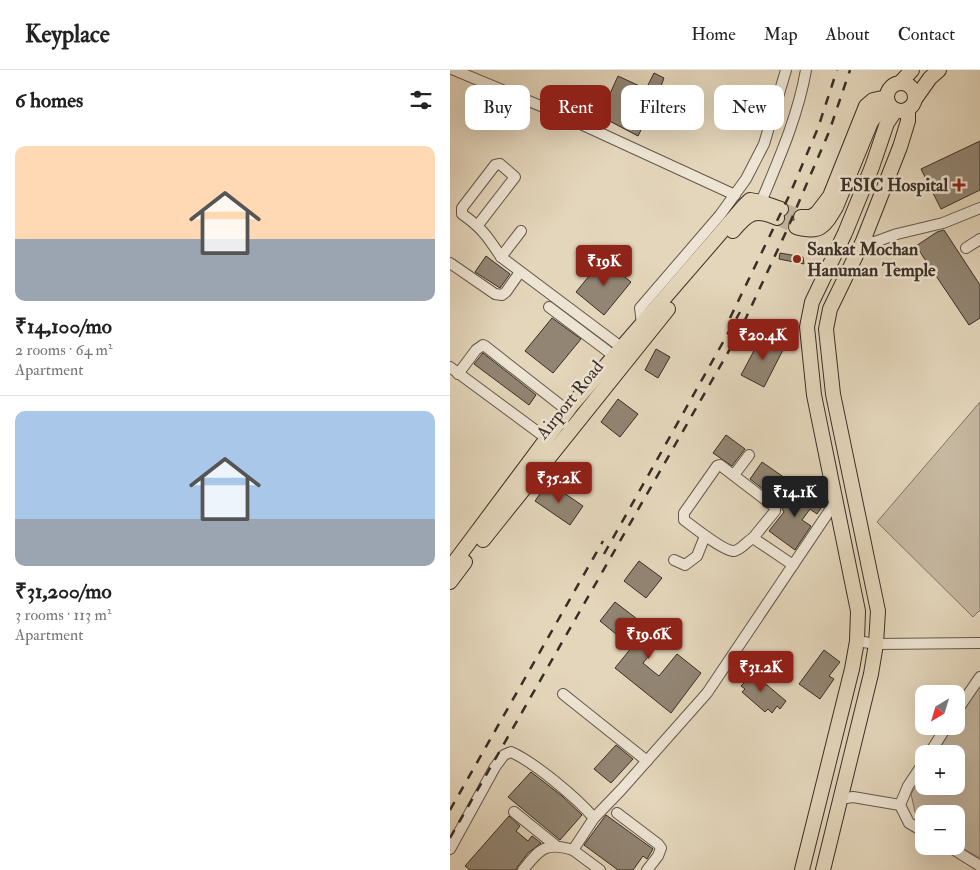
<!DOCTYPE html>
<html lang="en">
<head>
<meta charset="utf-8">
<style>
  body { margin:0; font-family:"IM FELL Double Pica",serif; background:#f6f6f6; color:#222; height:100vh; display:flex; flex-direction:column; font-size:19px; white-space:nowrap }
  * { box-sizing:border-box; margin:0 }
  p { font-size:16px; color:#767676 }
  .icon { flex:none; width:28px; height:28px; fill:none; stroke:currentColor; stroke-width:2; stroke-linecap:round; stroke-linejoin:round }
  .map { position:relative; flex:1; overflow:hidden }
  .panel { display:flex; flex-direction:column; background:#fff; width:450px }
  .panel>* { flex:none }
  .top-card { position:absolute; left:15px; top:15px; width:440px; height:45px; display:flex; gap:10px }
  .needle { width:32px; rotate:218deg }
  .controls { position:absolute; left:465px; top:615px; display:grid; gap:10px }
  .controls a { display:grid; place-items:center; width:50px; height:50px; border-radius:10px; background:#fff; box-shadow:0 5px 20px #0002; font-size:25px }
  .price { position:absolute; translate:-50% -42px; padding:0 11px; border-radius:5px; background:#8f2418; color:#fff; font-size:16px; line-height:32px; filter:drop-shadow(0 1px 2px #0008) }
  .price::after { content:''; position:absolute; left:50%; top:30px; width:15px; height:11px; margin-left:-8px; background:inherit; clip-path:polygon(0 0,100% 0,50% 100%) }
  .price.active { background:#222; color:#fff }
  ul { padding:0; list-style:none }
  li { display:grid; align-content:center; gap:10px; height:265px; padding:0 15px }
  li+li { border-top:1px solid #e0e0e0 }
  li span { display:grid; place-items:center; height:155px; border-radius:10px; color:#555 }
  li>.icon { margin-inline-start:auto }
  span .icon { width:90px; height:90px; fill:#fffc; stroke-width:1 }
  li b { font-size:21px }
  h2 { display:flex; justify-content:space-between; align-items:center; height:60px; padding:0 15px; font-size:21px }
  .chip { padding:0 18px; border-radius:10px; background:#fff; box-shadow:0 5px 20px #0002; font-size:18px; line-height:45px }
  .chip.active { background:#8f2418; color:#fff }
  header { display:flex; align-items:center; gap:30px; box-sizing:border-box; height:70px; padding:0 25px; background:#fff; border-bottom:1px solid #e0e0e0 }
  header strong { font-size:24px }
  nav { display:flex; gap:28px; margin-inline-start:auto; font-size:18px }
  main { display:flex; flex:1; min-height:0 }
  .map>svg:first-child { display:block }
  .green { fill:#c7b9a2; stroke:#807464 }
  .building { fill:#928573; stroke:#392e25 }
  .lines { fill:none; stroke-linecap:round; stroke-linejoin:round }
  .major-tunnel { stroke:#c2b49d; stroke-width:14; stroke-dasharray:14 7; stroke-linecap:butt }
  .minor-casing { stroke:#64584a; stroke-width:12 }
  .major-casing { stroke:#392e25; stroke-width:16 }
  .minor { stroke:#ede4d3; stroke-width:10 }
  .major { stroke:#e4d6bb; stroke-width:14 }
  .rail { stroke:#392e25; stroke-width:2.5; stroke-dasharray:9 9; stroke-linecap:butt }
  .poi-dot { fill:#8f2418; stroke:#ede4d3; stroke-width:2 }
  .labels { text-anchor:middle; dominant-baseline:central; stroke-width:5; stroke-linejoin:round; paint-order:stroke }
  .poi-label { font-size:18px; font-weight:bold; fill:#392e25; stroke:#ede4d3; text-anchor:end }
  .street-label { font-size:18px; fill:#392e25; stroke:#ede4d3 }
</style>
</head>
<body>
<header>
<strong>Keyplace</strong>
<nav><a>Home</a><a>Map</a><a>About</a><a>Contact</a></nav>
</header>
<main>
<section class="panel">
<h2>6 homes<svg class="icon" aria-label="filters" viewBox="0 0 24 24"><path d="M4 7h16M4 17h16"/><circle cx="9" cy="7" r="2"/><circle cx="15" cy="17" r="2"/></svg></h2>
<ul>
<li><span style="background:linear-gradient(#ffd9b3 60%,#9aa5b1 0)"><svg class="icon" aria-label="home" viewBox="0 0 24 24"><path d="M3 11l9-7 9 7M6 9v11h12V9"/></svg></span><div><b>₹14,100/mo</b><p>2 rooms · 64 m²</p><p>Apartment</p></div></li>
<li><span style="background:linear-gradient(#a9c7e8 70%,#9aa5b1 0)"><svg class="icon" aria-label="home" viewBox="0 0 24 24"><path d="M3 11l9-7 9 7M6 9v11h12V9"/></svg></span><div><b>₹31,200/mo</b><p>3 rooms · 113 m²</p><p>Apartment</p></div></li>
</ul>
</section>
<div class="map">
<svg width="530" height="800" viewBox="0 0 530 800">
  <rect width="100%" height="100%" fill="#e4d6bb"/>
  <filter id="stains"><feTurbulence type="fractalNoise" baseFrequency=".004" numOctaves="4"/><feColorMatrix values="0 0 0 0 .2 0 0 0 0 .09 0 0 0 0 .02 0 0 0 .5 -.17"/></filter>
  <radialGradient id="worn" r=".72"><stop offset=".6" stop-color="#630" stop-opacity="0"/><stop offset="1" stop-color="#630" stop-opacity=".3"/></radialGradient>
  <g class="green">
    <polygon points="530,332 530,540 523,547 427,452"/>
    <polygon points="530,616 530,788 506,775 506,744 474,744 474,756 465,742 461,724 474,703 474,716 506,716 506,684 486,684 503,656 506,656 506,650 525,620"/>
  </g>
  <g class="building">
    <polygon points="204,3 214,8 211,16 244,36 238,50 173,44 193,56 188,66 150,46 168,6 196,19"/>
    <polygon points="530,71 530,120 491,139 471,99"/>
    <polygon points="494,160 530,215 530,248 519,255 466,176 487,162"/>
    <polygon points="330,183 353,187 354,194 329,189"/>
    <polygon points="36,186 60,204 50,218 25,202"/>
    <polygon points="153,189 181,212 154,245 126,222"/>
    <polygon points="102,248 131,269 103,303 75,281"/>
    <polygon points="313,264 335,276 314,317 291,305"/>
    <polygon points="206,279 220,287 208,308 195,300"/>
    <polygon points="33,283 86,325 79,335 24,294"/>
    <polygon points="168,329 188,344 170,367 151,352"/>
    <polygon points="276,365 295,379 282,396 263,383"/>
    <polygon points="312,392 335,408 322,426 300,409"/>
    <polygon points="98,412 133,436 120,455 85,431"/>
    <polygon points="348,417 373,435 367,444 360,439 352,450 361,456 345,480 319,461 334,442 332,439"/>
    <polygon points="189,491 212,508 196,528 174,511"/>
    <polygon points="165,532 213,569 193,593 205,603 209,606 227,584 251,603 221,643 165,598 182,577 150,551"/>
    <polygon points="374,580 390,592 379,606 384,609 370,629 349,614"/>
    <polygon points="299,600 336,631 330,639 327,636 322,643 318,639 315,642 292,622 295,619 291,616 297,610 293,607"/>
    <polygon points="166,675 183,689 161,713 144,699"/>
    <polygon points="81,702 112,726 132,745 110,770 58,727"/>
    <polygon points="156,745 203,779 197,789 193,786 183,800 168,800 134,775"/>
    <polygon points="59,746 70,756 66,761 78,771 82,766 91,773 78,783 68,796 66,800 20,800 15,796"/>
  </g>
  <g class="lines">
    <g class="major-tunnel">
      <polyline points="331,139 351,147"/>
      <polyline points="327,148 346,157"/>
    </g>
    <defs>
      <g id="minor">
        <polyline points="4,0 98,39 285,125"/>
        <path d="M311,132C329,89 348,46 356,0"/>
        <path d="M28,155L65,107L50,94L45,95L12,138V144C32,158 38,167 51,187L171,277"/>
        <polyline points="413,171 425,172 447,164 493,153 530,138"/>
        <polyline points="516,178 530,169"/>
        <polyline points="51,187 71,161"/>
        <polyline points="0,193 45,224 52,225 56,222 70,202"/>
        <polyline points="99,237 164,286"/>
        <polyline points="195,257 192,254 190,238 270,145 296,109 314,74 336,0"/>
        <polyline points="0,297 96,368"/>
        <polyline points="8,304 26,280 33,275 35,276 118,341"/>
        <polyline points="284,405 299,385"/>
        <polyline points="341,416 325,437 325,441 303,468 343,495"/>
        <path d="M303,468C297,471 291,480 284,481C275,482 242,456 234,450V443L267,396L270,395L325,437"/>
        <polyline points="224,490 235,495 247,486 255,466"/>
        <polyline points="407,571 426,574 530,573"/>
        <polyline points="113,624 197,691"/>
        <polyline points="506,642 530,607"/>
        <polyline points="479,684 497,656"/>
        <polyline points="474,692 458,716 450,735 459,753 474,762"/>
        <polyline points="390,729 403,727 450,735"/>
        <polyline points="64,742 105,775"/>
        <polyline points="167,743 208,774 211,778 208,786 197,800"/>
        <polyline points="498,776 530,796"/>
        <path d="M0,779L45,697L54,685L61,682C84,692 127,728 144,748"/>
        <path d="M73,800C89,780 95,771 123,780"/>
        <polyline points="150,800 123,780 144,748 171,720 257,623 386,431"/>
      </g>
      <g id="major">
        <polyline points="450,13 462,0"/>
        <circle cx="451" cy="27" r="14"/>
        <polyline points="465,29 480,8 489,0"/>
        <polyline points="351,147 361,147 367,143 380,126 416,36 423,30 437,27"/>
        <path d="M346,157C370,164 374,157 386,137L421,52L427,44L439,34"/>
        <path d="M283,161C298,143 305,138 327,148"/>
        <polyline points="33,470 218,239"/>
        <polyline points="0,498 121,336 293,137 300,130 311,132 331,139"/>
        <polyline points="0,512 15,492"/>
        <polyline points="352,800 402,599 407,571 408,541 364,325 357,257 362,232 395,163 422,97 437,53 446,40"/>
        <polyline points="373,800 421,604 426,574 428,541 383,324 376,259 380,239 413,171 450,77 458,51 458,39"/>
      </g>
    </defs>
    <use href="#minor" class="minor-casing"/>
    <use href="#major" class="major-casing"/>
    <use href="#minor" class="minor"/>
    <use href="#major" class="major"/>
    <g class="rail">
      <polyline points="280,248 339,126 368,58 387,0"/>
      <polyline points="154,484 290,242"/>
      <polyline points="0,740 153,471"/>
      <polyline points="0,768 288,265 336,162 379,62 400,0"/>
    </g>
  </g>
  <g class="poi-dot">
    <path d="M506.5 107.5h5v5h5v5h-5v5h-5v-5h-5v-5h5z"/>
    <circle cx="347" cy="189" r="5"/>
  </g>
  <g class="labels">
    <g class="poi-label">
      <text x="498" y="115">ESIC Hospital</text>
      <text x="357" y="179" text-anchor="start">Sankat Mochan<tspan x="357" dy="21">Hanuman Temple</tspan></text>
    </g>
    <g class="street-label">
      <text transform="translate(120 330) rotate(-51)">Airport Road</text>
    </g>
  </g>
  <rect width="100%" height="100%" filter="url(#stains)"/>
  <rect width="100%" height="100%" fill="url(#worn)"/>
</svg>
<div class="controls">
<a><svg class="needle" viewBox="-14 -14 28 28"><path d="M0-13l5 13h-10z" fill="#e53935"/><path d="M0 13l5-13h-10z" fill="#767676"/></svg></a>
<a>+</a>
<a>−</a>
</div>
<b class="price" style="left:154px;top:217px">₹19K</b>
<b class="price" style="left:313px;top:291px">₹20.4K</b>
<b class="price" style="left:109px;top:434px">₹35.2K</b>
<b class="price active" style="left:345px;top:448px">₹14.1K</b>
<b class="price" style="left:199px;top:590px">₹19.6K</b>
<b class="price" style="left:311px;top:623px">₹31.2K</b>
<div class="top-card">
<a class="chip">Buy</a>
<a class="chip active">Rent</a>
<a class="chip">Filters</a>
<a class="chip">New</a>
</div>
</div>
</main>
</body>
</html>
